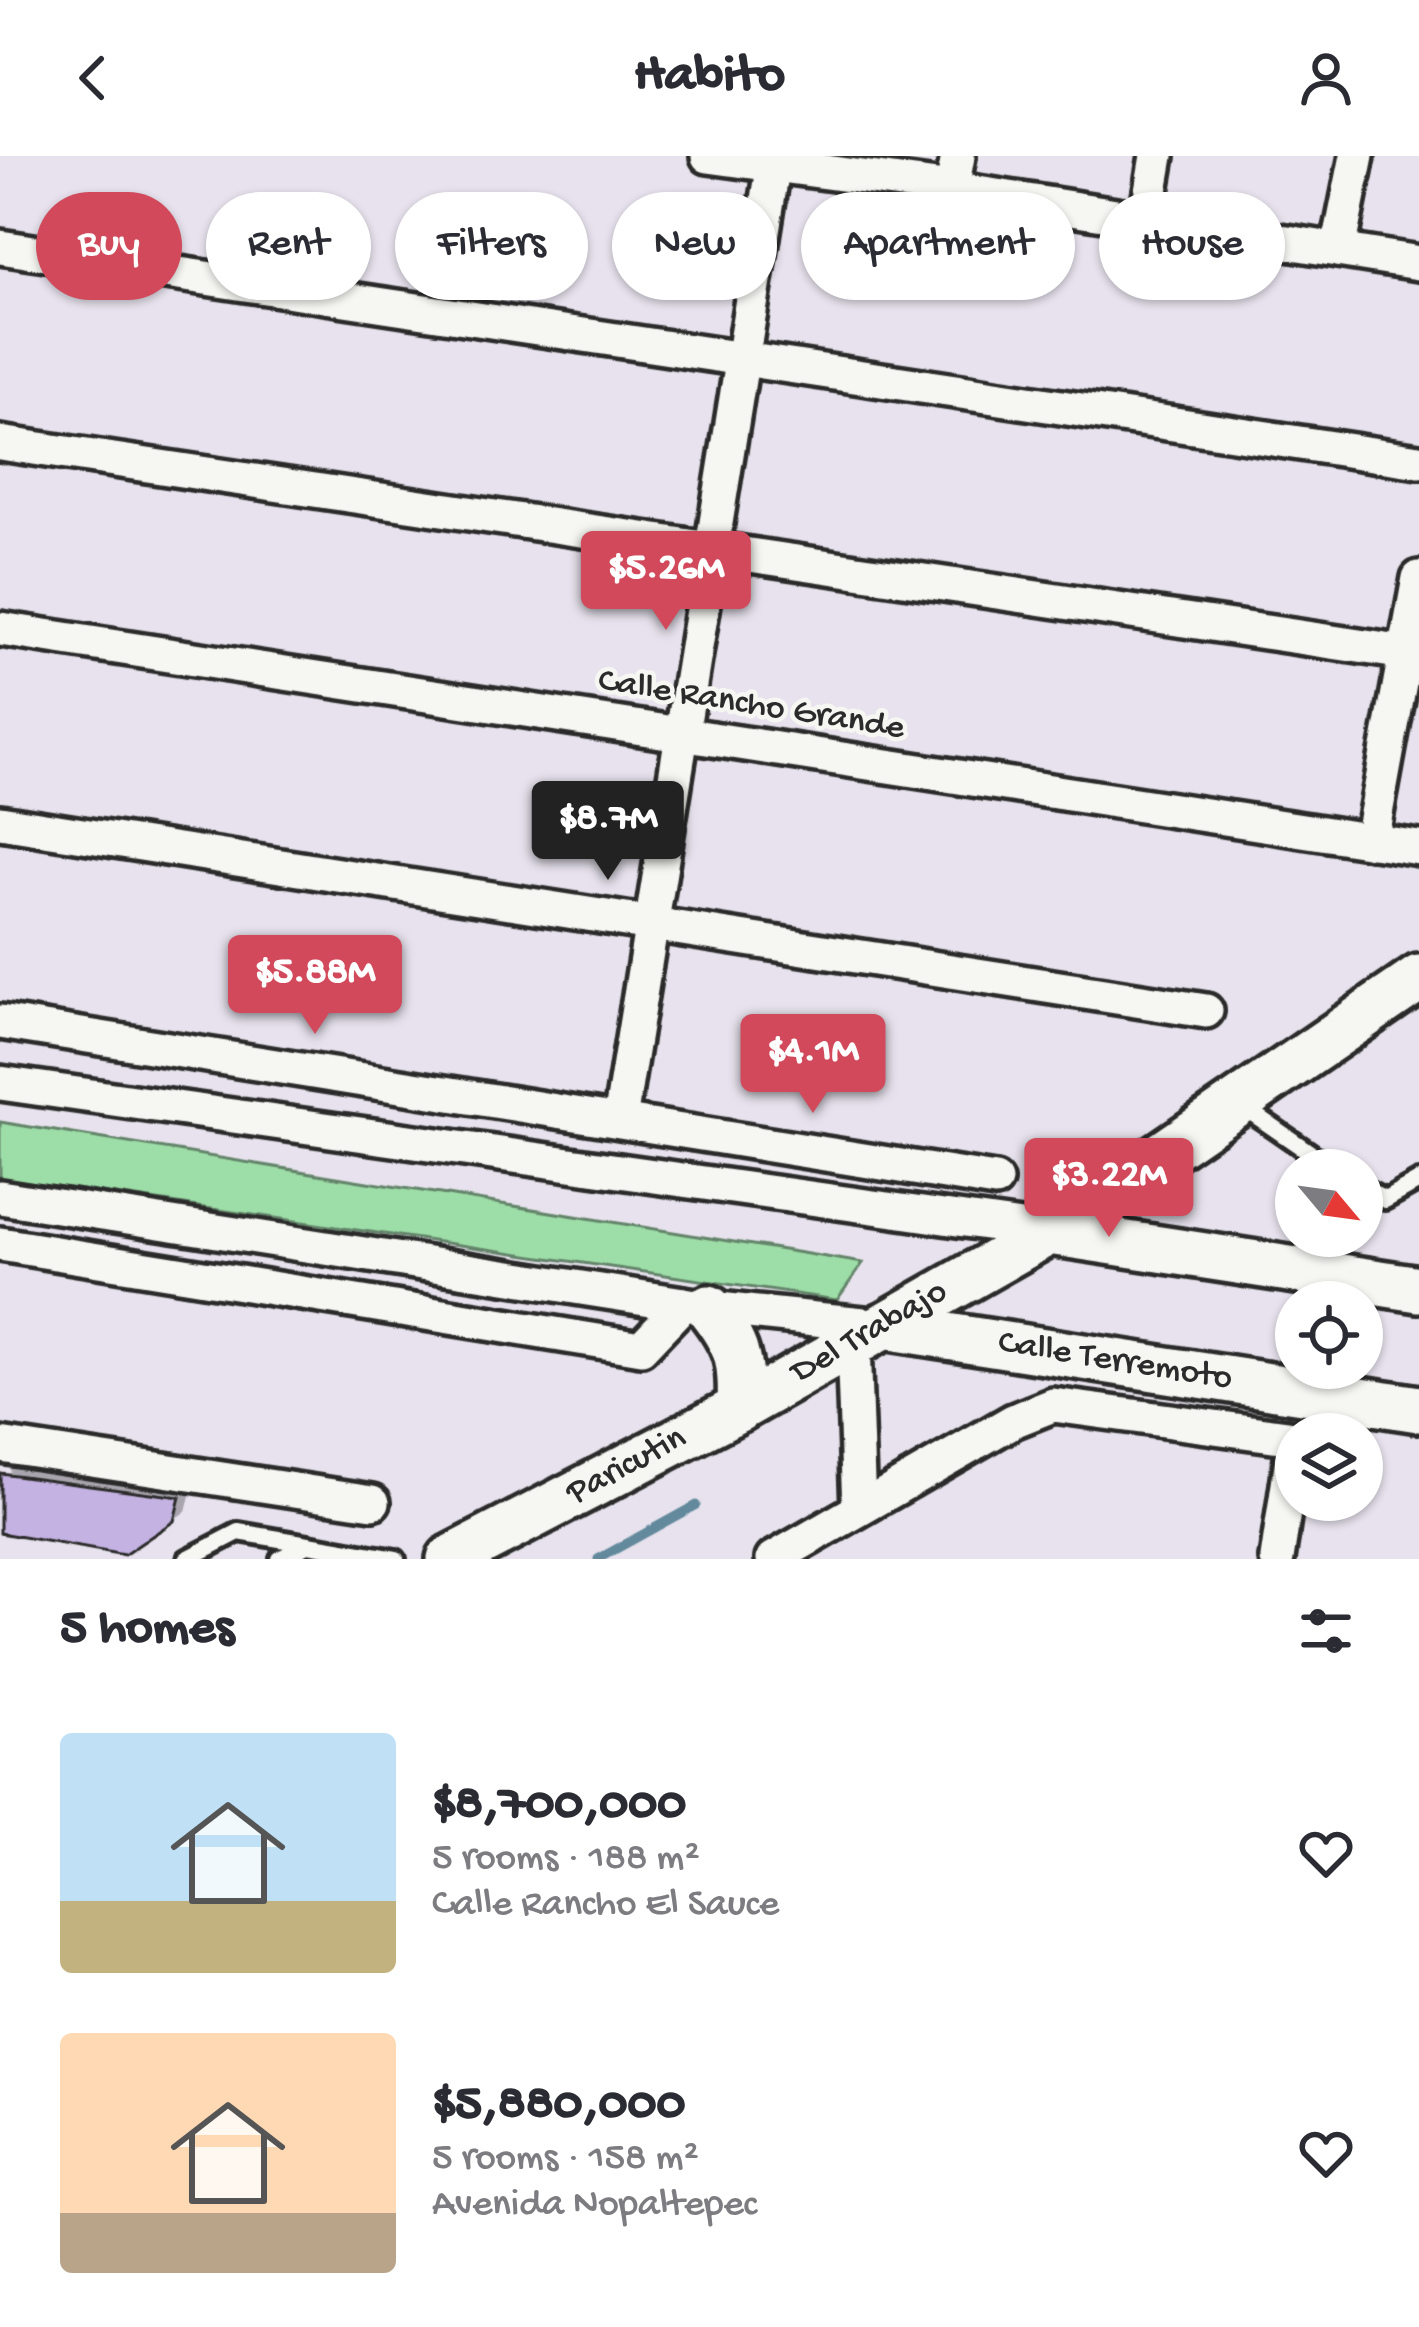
<!DOCTYPE html>
<html lang="en">
<head>
<meta charset="utf-8">
<style>
  body { margin:0; font-family:"Gochi Hand",sans-serif; background:#f2f2f3; color:#2b2b33; height:100vh; display:flex; flex-direction:column; font-size:45px; white-space:nowrap }
  * { box-sizing:border-box; margin:0 }
  p { font-size:39px; color:#7c7c81 }
  .icon { flex:none; width:66px; height:66px; fill:none; stroke:currentColor; stroke-width:2; stroke-linecap:round; stroke-linejoin:round }
  .map { position:relative; height:1403px; overflow:hidden }
  .drawer { display:flex; flex-direction:column; background:#fff; flex:1 }
  .drawer>* { flex:none }
  .top-card { position:absolute; left:36px; top:36px; width:1347px; height:108px; display:flex; gap:24px }
  .needle { width:78px; rotate:119deg }
  .controls { position:absolute; left:1275px; top:993px; display:grid; gap:24px }
  .controls a { display:grid; place-items:center; width:108px; height:108px; border-radius:50%; background:#fff; box-shadow:0 3px 9px #0004; font-size:60px }
  .price { position:absolute; translate:-50% -102px; padding:0 27px; border-radius:12px; background:#d1495b; color:#fff; font-size:39px; line-height:78px; filter:drop-shadow(0 3px 6px #0008) }
  .price::after { content:''; position:absolute; left:50%; top:72px; width:36px; height:27px; margin-left:-18px; background:inherit; clip-path:polygon(0 0,100% 0,50% 100%) }
  .price.active { background:#222; color:#fff }
  ul { padding:0; list-style:none }
  li { display:flex; align-items:center; gap:36px; height:300px; padding:0 60px }
  li span { display:grid; place-items:center; flex:none; width:336px; height:240px; border-radius:12px; color:#555 }
  li>.icon { margin-inline-start:auto }
  span .icon { width:144px; height:144px; fill:#fffc; stroke-width:1 }
  li b { font-size:51px }
  h2 { display:flex; justify-content:space-between; align-items:center; height:144px; padding:0 60px; font-size:51px }
  .chip { padding:0 42px; border-radius:54px; background:#fff; box-shadow:0 3px 9px #0004; font-size:42px; line-height:108px }
  .chip.active { background:#d1495b; color:#fff }
  header { display:flex; justify-content:space-between; align-items:center; height:156px; padding:0 60px; background:#fff; font-size:54px; font-weight:700 }
  .map>svg:first-child { display:block }
  .green { fill:#9ddea8; stroke:#64846a; stroke-width:3 }
  .lines { fill:none; stroke-linecap:round; stroke-linejoin:round }
  .stream { stroke:#62899c; stroke-width:9 }
  .building { fill:#c4b2e2; stroke:#2b2b2b; stroke-width:3; filter:url(#shadow) }
  .lane-casing { stroke:#2b2b2b; stroke-width:26 }
  .street-casing { stroke:#2b2b2b; stroke-width:42 }
  .secondary-casing { stroke:#2b2b2b; stroke-width:54 }
  .lane { stroke:#f6f6f2; stroke-width:16 }
  .street { stroke:#f6f6f2; stroke-width:33 }
  .secondary { stroke:#f6f6f2; stroke-width:45 }
  .labels { text-anchor:middle; dominant-baseline:central; stroke-width:9; stroke-linejoin:round; paint-order:stroke }
  .street-label { font-size:36px; fill:#2b2b2b; stroke:#f6f6f2 }
</style>
</head>
<body>
<header><svg class="icon" aria-label="back" viewBox="0 0 24 24"><path d="M15 5l-7 7 7 7"/></svg>Habito<svg class="icon" aria-label="person" viewBox="0 0 24 24"><circle cx="12" cy="8" r="4"/><path d="M4 21q1-7 8-7t8 7"/></svg></header>
<div class="map">
<svg width="1419" height="1403" viewBox="0 0 1419 1403">
  <defs>
    <filter id="shadow"><feDropShadow dx="11" dy="-11" stdDeviation="0" flood-color="#0004"/></filter>
  </defs>
  <rect width="100%" height="100%" fill="#e7e2ed"/>
  <filter id="ink" filterUnits="userSpaceOnUse"><feTurbulence type="fractalNoise" baseFrequency=".00833" numOctaves="2"/><feDisplacementMap in="SourceGraphic" scale="24" xChannelSelector="R" yChannelSelector="G"/><feConvolveMatrix kernelMatrix="1 2 1 2 8 2 1 2 1" color-interpolation-filters="sRGB"/></filter>
  <g filter="url(#ink)">
    <polygon class="green" points="0,966 863,1107 837,1144 0,1022"/>
    <g class="lines">
      <polyline class="stream" points="598,1403 696,1349"/>
    </g>
    <polygon class="building" points="0,1317 180,1341 174,1365 124,1399 0,1377"/>
    <g class="lines">
      <defs>
        <g id="lane">
          <polyline points="1242,950 1335,1014"/>
          <polyline points="1362,1032 1385,1044 1419,1025"/>
          <polyline points="187,1403 239,1376 396,1403"/>
          <polyline points="280,1403 307,1388"/>
        </g>
        <g id="street">
          <polyline points="708,0 952,33 1419,107"/>
          <polyline points="952,33 958,0"/>
          <polyline points="1146,64 1157,0"/>
          <polyline points="0,91 1419,305"/>
          <polyline points="1338,94 1357,0"/>
          <polyline points="0,287 1419,499"/>
          <polyline points="0,473 1419,692"/>
          <polyline points="0,666 1206,855"/>
          <polyline points="1371,685 1419,422"/>
          <polyline points="0,866 995,1025"/>
          <polyline points="0,927 1049,1076"/>
          <polyline points="620,964 775,0"/>
          <polyline points="0,1041 709,1152 883,1170"/>
          <polyline points="0,1088 641,1192 683,1148"/>
          <polyline points="853,1187 859,1353"/>
          <polyline points="0,1289 373,1346"/>
          <polyline points="773,1403 1013,1265 1053,1249 1295,1282 1277,1403"/>
        </g>
        <g id="secondary">
          <polyline points="1049,1076 1419,1133"/>
          <path d="M709,1152C738,1189 742,1206 740,1252"/>
          <polyline points="883,1170 1419,1253"/>
          <polyline points="450,1403 740,1252 1049,1076 1419,822"/>
        </g>
      </defs>
      <use href="#lane" class="lane-casing"/>
      <use href="#street" class="street-casing"/>
      <use href="#secondary" class="secondary-casing"/>
      <use href="#lane" class="lane"/>
      <use href="#street" class="street"/>
      <use href="#secondary" class="secondary"/>
    </g>
  </g>
  <g class="labels">
    <g class="street-label">
      <text transform="translate(751 550) rotate(9)">Calle Rancho Grande</text>
      <text transform="translate(870 1177) rotate(-30)">Del Trabajo</text>
      <text transform="translate(1115 1206) rotate(9)">Calle Terremoto</text>
      <text transform="translate(627 1311) rotate(-28)">Paricutin</text>
    </g>
  </g>
</svg>
<div class="controls">
<a><svg class="needle" viewBox="-14 -14 28 28"><path d="M0-13l5 13h-10z" fill="#e53935"/><path d="M0 13l5-13h-10z" fill="#7c7c81"/></svg></a>
<a><svg class="icon" aria-label="locate" viewBox="0 0 24 24"><circle cx="12" cy="12" r="6"/><path d="M12 2v4M12 18v4M2 12h4M18 12h4"/></svg></a>
<a><svg class="icon" aria-label="layers" viewBox="0 0 24 24"><path d="M12 4l9 5-9 5-9-5zM3 14l9 5 9-5"/></svg></a>
</div>
<b class="price" style="left:666px;top:477px">$5.26M</b>
<b class="price active" style="left:608px;top:727px">$8.7M</b>
<b class="price" style="left:315px;top:881px">$5.88M</b>
<b class="price" style="left:813px;top:960px">$4.1M</b>
<b class="price" style="left:1109px;top:1084px">$3.22M</b>
<div class="top-card">
<a class="chip active">Buy</a>
<a class="chip">Rent</a>
<a class="chip">Filters</a>
<a class="chip">New</a>
<a class="chip">Apartment</a>
<a class="chip">House</a>
</div>
</div>
<section class="drawer">
<h2>5 homes<svg class="icon" aria-label="filters" viewBox="0 0 24 24"><path d="M4 7h16M4 17h16"/><circle cx="9" cy="7" r="2"/><circle cx="15" cy="17" r="2"/></svg></h2>
<ul>
<li><span style="background:linear-gradient(#bfe0f5 70%,#c2b280 0)"><svg class="icon" aria-label="home" viewBox="0 0 24 24"><path d="M3 11l9-7 9 7M6 9v11h12V9"/></svg></span><div><b>$8,700,000</b><p>5 rooms · 188 m²</p><p>Calle Rancho El Sauce</p></div><svg class="icon" aria-label="heart" viewBox="0 0 24 24"><path d="M12 20l-8-8c-3-5 5-10 8-4 3-6 11-1 8 4z"/></svg></li>
<li><span style="background:linear-gradient(#ffd9b3 75%,#b9a48a 0)"><svg class="icon" aria-label="home" viewBox="0 0 24 24"><path d="M3 11l9-7 9 7M6 9v11h12V9"/></svg></span><div><b>$5,880,000</b><p>5 rooms · 158 m²</p><p>Avenida Nopaltepec</p></div><svg class="icon" aria-label="heart" viewBox="0 0 24 24"><path d="M12 20l-8-8c-3-5 5-10 8-4 3-6 11-1 8 4z"/></svg></li>
</ul>
</section>
</body>
</html>
